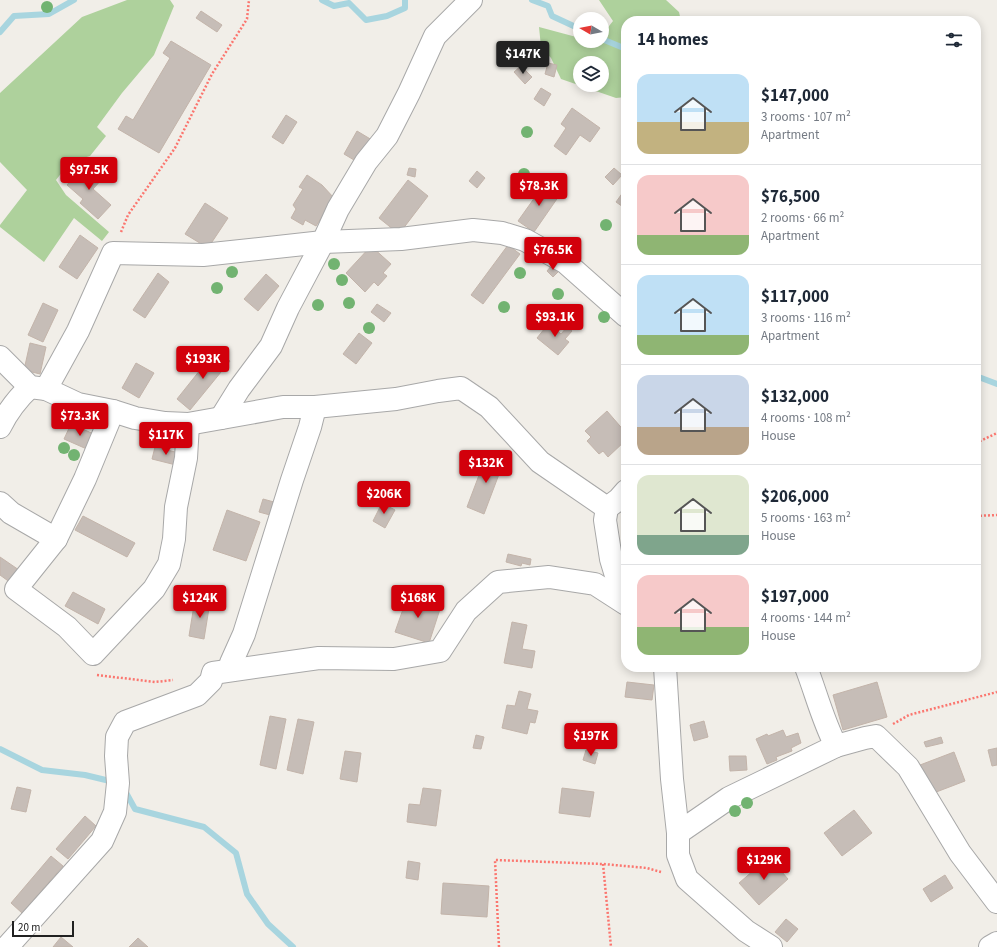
<!DOCTYPE html>
<html lang="en">
<head>
<meta charset="utf-8">
<style>
  body { margin:0; font-family:"Source Sans 3",sans-serif; background:#f2f2f3; color:#1f2937; height:100vh; display:flex; flex-direction:column; font-size:15px; white-space:nowrap }
  * { box-sizing:border-box; margin:0 }
  p { font-size:13px; color:#747a83 }
  .icon { flex:none; width:22px; height:22px; fill:none; stroke:currentColor; stroke-width:2; stroke-linecap:round; stroke-linejoin:round }
  .map { position:relative; flex:1; overflow:hidden }
  .details { position:absolute; left:621px; top:16px; width:360px; height:656px; display:flex; flex-direction:column; background:#fff; border-radius:16px; box-shadow:0 2px 10px #0003 }
  .details>* { flex:none }
  .needle { width:26px; rotate:279deg }
  .controls { position:absolute; left:573px; top:12px; display:grid; gap:8px }
  .controls a { display:grid; place-items:center; width:36px; height:36px; border-radius:50%; background:#fff; box-shadow:0 2px 10px #0003; font-size:20px }
  .scale { position:absolute; left:12px; bottom:10px; width:62px; box-sizing:border-box; padding-left:4px; border:2px solid #212121; border-top:0; font-size:11px; line-height:14px; white-space:nowrap; color:#212121; -webkit-text-stroke:3px #fff; paint-order:stroke }
  .price { position:absolute; translate:-50% -34px; padding:0 9px; border-radius:4px; background:#d2000b; color:#fff; font-size:13px; line-height:26px; filter:drop-shadow(0 1px 2px #0008) }
  .price::after { content:''; position:absolute; left:50%; top:24px; width:12px; height:9px; margin-left:-6px; background:inherit; clip-path:polygon(0 0,100% 0,50% 100%) }
  .price.current { background:#222; color:#fff }
  ul { padding:0; list-style:none }
  li { display:flex; align-items:center; gap:12px; height:100px; padding:0 16px }
  li+li { border-top:1px solid #e0e1e3 }
  li span { display:grid; place-items:center; flex:none; width:112px; height:80px; border-radius:12px; color:#555 }
  li>.icon { margin-inline-start:auto }
  span .icon { width:48px; height:48px; fill:#fffc; stroke-width:1 }
  li b { font-size:17px }
  h2 { display:flex; justify-content:space-between; align-items:center; height:48px; padding:0 16px; font-size:17px }
  .map>svg:first-child { display:block }
  .forest { fill:#aed19c; fill-rule:evenodd }
  .lines { fill:none; stroke-linecap:round; stroke-linejoin:round }
  .stream { stroke:#a8d5df; stroke-width:6 }
  .building { fill:#c6bdb7; stroke:#c3b4aa }
  .street-casing { stroke:#a8a8a8; stroke-width:24 }
  .path { stroke:#fb766f; stroke-width:2.5; stroke-dasharray:2 2; stroke-linecap:butt }
  .street { stroke:#fff; stroke-width:22 }
  .tree { fill:#72b371 }
</style>
</head>
<body>
<div class="map">
<svg width="997" height="947" viewBox="0 0 997 947">
  <rect width="100%" height="100%" fill="#f1eee8"/>
  <g class="forest">
    <polygon points="127,0 170,0 174,6 154,55 122,93 97,127 106,136 90,156 70,162 56,180 66,195 109,232 102,241 74,218 44,262 0,227 0,225 27,190 0,162 0,93 82,17"/>
    <path d="M599,0H666L679,12L681,21H626V97L616,98L561,79L551,58L541,47L539,27L580,38V41L596,42L597,41H602V35L613,21ZM580,63H602V85H580Z"/>
  </g>
  <g class="lines">
    <g class="stream">
      <polyline points="322,0 334,6 349,3 366,20 387,16 405,8 405,0"/>
      <polyline points="532,0 548,6 552,16 580,29"/>
      <polyline points="0,32 14,16 49,14 74,0"/>
      <polyline points="602,39 626,49"/>
      <polyline points="976,376 997,384"/>
      <polyline points="0,749 42,770 85,775 114,782"/>
      <polyline points="124,789 135,809 204,827 236,853 247,894 268,924 293,947"/>
    </g>
  </g>
  <g class="building">
    <polygon points="201,11 222,25 217,32 196,18"/>
    <polygon points="171,41 211,65 159,153 118,129 126,116 133,120 170,58 163,53"/>
    <polygon points="548,63 557,65 554,77 545,74"/>
    <polygon points="521,66 532,77 525,84 514,72"/>
    <polygon points="541,88 551,94 544,106 534,99"/>
    <polygon points="572,108 600,128 590,142 580,135 566,155 554,146 566,128 561,124"/>
    <polygon points="286,115 297,122 283,144 272,137"/>
    <polygon points="357,131 372,140 359,163 344,154"/>
    <polygon points="86,163 103,178 93,189 111,205 98,219 80,203 83,199 67,185"/>
    <polygon points="409,168 416,169 415,177 407,175"/>
    <polygon points="614,168 622,175 613,185 605,177"/>
    <polygon points="477,171 485,178 477,188 469,181"/>
    <polygon points="307,175 322,185 334,198 316,226 305,220 303,225 291,218 296,209 293,205 303,189 299,187"/>
    <polygon points="408,180 428,196 399,234 379,218"/>
    <polygon points="545,183 561,193 534,232 518,221"/>
    <polygon points="626,188 626,209 616,202"/>
    <polygon points="205,203 228,218 208,248 185,234"/>
    <polygon points="80,235 98,248 77,279 59,267"/>
    <polygon points="508,245 520,254 483,304 471,295"/>
    <polygon points="371,246 391,264 383,273 387,276 378,286 374,282 365,292 346,273"/>
    <polygon points="552,265 559,271 553,277 547,271"/>
    <polygon points="158,273 169,282 145,318 133,310"/>
    <polygon points="266,274 279,286 258,311 244,299"/>
    <polygon points="43,303 58,310 43,342 28,335"/>
    <polygon points="377,304 391,313 384,322 371,312"/>
    <polygon points="558,319 561,322 555,329 561,334 567,327 572,331 565,339 569,342 558,355 537,338 549,323 552,326"/>
    <polygon points="359,333 372,343 356,364 343,354"/>
    <polygon points="30,343 46,347 40,374 24,370"/>
    <polygon points="216,350 230,361 190,410 177,399"/>
    <polygon points="136,363 154,373 139,398 122,388"/>
    <polygon points="607,411 626,433 626,440 608,457 603,451 599,454 587,441 591,437 585,431"/>
    <polygon points="71,424 96,435 89,450 64,439"/>
    <polygon points="155,447 179,453 176,465 152,459"/>
    <polygon points="487,454 504,461 484,514 467,507"/>
    <polygon points="263,499 274,502 270,515 259,512"/>
    <polygon points="382,503 395,510 385,528 373,521"/>
    <polygon points="227,510 260,522 246,561 213,550"/>
    <polygon points="83,516 135,543 127,557 75,530"/>
    <polygon points="508,554 531,559 530,565 522,563 521,566 506,562"/>
    <polygon points="0,557 19,570 11,583 0,575"/>
    <polygon points="73,592 105,609 98,624 65,606"/>
    <polygon points="408,595 441,606 429,643 395,632"/>
    <polygon points="195,599 210,602 204,639 189,636"/>
    <polygon points="512,622 527,625 522,649 535,651 532,668 504,663"/>
    <polygon points="627,682 654,685 652,700 625,697"/>
    <polygon points="877,682 887,717 843,730 833,695"/>
    <polygon points="519,691 531,694 527,709 538,711 535,723 530,722 527,734 502,728 507,705 515,706"/>
    <polygon points="270,716 286,719 276,769 260,765"/>
    <polygon points="298,719 314,722 303,774 287,770"/>
    <polygon points="704,721 708,737 694,741 690,725"/>
    <polygon points="783,730 786,737 798,733 801,743 791,748 792,751 776,757 777,760 767,764 756,739 767,734 768,736"/>
    <polygon points="476,735 484,737 481,749 473,748"/>
    <polygon points="941,737 943,743 926,747 924,742"/>
    <polygon points="997,748 997,765 992,766 988,750"/>
    <polygon points="586,750 598,753 595,764 583,760"/>
    <polygon points="345,751 361,753 357,782 340,779"/>
    <polygon points="954,752 965,781 931,794 920,765"/>
    <polygon points="729,756 746,756 747,770 730,771"/>
    <polygon points="17,787 31,790 26,812 11,809"/>
    <polygon points="423,788 441,790 436,826 407,822 409,804 420,805"/>
    <polygon points="562,788 594,792 590,817 559,813"/>
    <polygon points="854,810 872,833 842,856 824,833"/>
    <polygon points="85,816 96,826 68,859 56,849"/>
    <polygon points="51,856 63,866 22,913 11,903"/>
    <polygon points="769,857 788,879 759,905 739,883"/>
    <polygon points="408,861 420,863 418,880 406,878"/>
    <polygon points="945,875 953,888 931,902 923,889"/>
    <polygon points="443,883 489,886 487,917 441,914"/>
    <polygon points="786,919 798,929 787,942 775,932"/>
    <polygon points="61,937 73,947 53,947"/>
    <polygon points="138,938 148,947 129,947"/>
  </g>
  <g class="lines">
    <defs>
      <g id="street">
        <polyline points="0,357 30,387 46,389 78,404 113,411 135,418 165,423 188,424 283,407 315,407 396,399 438,391 461,388 489,407 540,462 607,508"/>
        <polyline points="46,389 78,331 113,253 203,255 323,242 401,239 473,230 502,233 525,240 565,262 626,316"/>
        <polyline points="113,411 85,479 56,539 16,589 67,627 93,654 154,589 169,564 174,539 176,507 186,458 188,424"/>
        <polyline points="221,418 239,389 271,346 288,308 323,242 338,209 366,162 387,136 409,93 435,36 471,0"/>
        <path d="M0,427C8,411 17,399 30,387"/>
        <polyline points="0,503 11,513 56,539"/>
        <polyline points="624,602 611,559 605,520 607,508 619,499 626,491"/>
        <polyline points="665,667 672,779 678,833 678,855 687,879 746,931 771,947"/>
        <path d="M806,667C816,693 823,721 836,746"/>
        <polyline points="232,670 231,663 244,634 292,480 310,427 315,407"/>
        <polyline points="678,833 729,798 836,746 865,738 876,736 908,767 960,853 997,902"/>
        <polyline points="7,947 102,841 115,812 118,783 116,756 117,737 125,722 197,695 211,681 213,673 319,658 394,659 440,651 466,611 498,582 549,577 595,584 626,604"/>
        <polyline points="990,947 997,943"/>
      </g>
    </defs>
    <use href="#street" class="street-casing"/>
    <g class="path">
      <polyline points="121,232 128,215 175,148 212,74 247,19 249,0"/>
      <polyline points="976,443 997,433"/>
      <polyline points="976,516 997,515"/>
      <polyline points="97,675 155,682 173,680"/>
      <polyline points="893,724 909,715 997,692"/>
      <polyline points="603,864 611,947"/>
      <polyline points="499,947 495,860 603,864 647,868 661,872"/>
    </g>
    <use href="#street" class="street"/>
  </g>
  <g class="tree">
    <circle cx="47" cy="7" r="6"/>
    <circle cx="527" cy="132" r="6"/>
    <circle cx="524" cy="174" r="6"/>
    <circle cx="606" cy="225" r="6"/>
    <circle cx="334" cy="264" r="6"/>
    <circle cx="232" cy="272" r="6"/>
    <circle cx="520" cy="273" r="6"/>
    <circle cx="342" cy="280" r="6"/>
    <circle cx="217" cy="288" r="6"/>
    <circle cx="558" cy="294" r="6"/>
    <circle cx="349" cy="303" r="6"/>
    <circle cx="318" cy="305" r="6"/>
    <circle cx="504" cy="307" r="6"/>
    <circle cx="604" cy="317" r="6"/>
    <circle cx="369" cy="328" r="6"/>
    <circle cx="64" cy="448" r="6"/>
    <circle cx="74" cy="455" r="6"/>
    <circle cx="747" cy="803" r="6"/>
    <circle cx="735" cy="811" r="6"/>
  </g>
</svg>
<div class="controls">
<a><svg class="needle" viewBox="-14 -14 28 28"><path d="M0-13l5 13h-10z" fill="#e53935"/><path d="M0 13l5-13h-10z" fill="#747a83"/></svg></a>
<a><svg class="icon" aria-label="layers" viewBox="0 0 24 24"><path d="M12 4l9 5-9 5-9-5zM3 14l9 5 9-5"/></svg></a>
</div>
<div class="scale">20 m</div>
<b class="price current" style="left:523px;top:75px">$147K</b>
<b class="price" style="left:89px;top:191px">$97.5K</b>
<b class="price" style="left:539px;top:207px">$78.3K</b>
<b class="price" style="left:553px;top:271px">$76.5K</b>
<b class="price" style="left:555px;top:338px">$93.1K</b>
<b class="price" style="left:203px;top:380px">$193K</b>
<b class="price" style="left:80px;top:437px">$73.3K</b>
<b class="price" style="left:166px;top:456px">$117K</b>
<b class="price" style="left:486px;top:484px">$132K</b>
<b class="price" style="left:384px;top:515px">$206K</b>
<b class="price" style="left:200px;top:619px">$124K</b>
<b class="price" style="left:418px;top:619px">$168K</b>
<b class="price" style="left:591px;top:757px">$197K</b>
<b class="price" style="left:764px;top:881px">$129K</b>
<section class="details">
<h2>14 homes<svg class="icon" aria-label="filters" viewBox="0 0 24 24"><path d="M4 7h16M4 17h16"/><circle cx="9" cy="7" r="2"/><circle cx="15" cy="17" r="2"/></svg></h2>
<ul>
<li><span style="background:linear-gradient(#bfe0f5 60%,#c2b280 0)"><svg class="icon" aria-label="home" viewBox="0 0 24 24"><path d="M3 11l9-7 9 7M6 9v11h12V9"/></svg></span><div><b>$147,000</b><p>3 rooms · 107 m²</p><p>Apartment</p></div></li>
<li><span style="background:linear-gradient(#f6c9c9 75%,#8fb573 0)"><svg class="icon" aria-label="home" viewBox="0 0 24 24"><path d="M3 11l9-7 9 7M6 9v11h12V9"/></svg></span><div><b>$76,500</b><p>2 rooms · 66 m²</p><p>Apartment</p></div></li>
<li><span style="background:linear-gradient(#bfe0f5 75%,#8fb573 0)"><svg class="icon" aria-label="home" viewBox="0 0 24 24"><path d="M3 11l9-7 9 7M6 9v11h12V9"/></svg></span><div><b>$117,000</b><p>3 rooms · 116 m²</p><p>Apartment</p></div></li>
<li><span style="background:linear-gradient(#c9d6e8 65%,#b9a48a 0)"><svg class="icon" aria-label="home" viewBox="0 0 24 24"><path d="M3 11l9-7 9 7M6 9v11h12V9"/></svg></span><div><b>$132,000</b><p>4 rooms · 108 m²</p><p>House</p></div></li>
<li><span style="background:linear-gradient(#dfe7d0 75%,#7fa58c 0)"><svg class="icon" aria-label="home" viewBox="0 0 24 24"><path d="M3 11l9-7 9 7M6 9v11h12V9"/></svg></span><div><b>$206,000</b><p>5 rooms · 163 m²</p><p>House</p></div></li>
<li><span style="background:linear-gradient(#f6c9c9 65%,#8fb573 0)"><svg class="icon" aria-label="home" viewBox="0 0 24 24"><path d="M3 11l9-7 9 7M6 9v11h12V9"/></svg></span><div><b>$197,000</b><p>4 rooms · 144 m²</p><p>House</p></div></li>
</ul>
</section>
</div>
</body>
</html>
